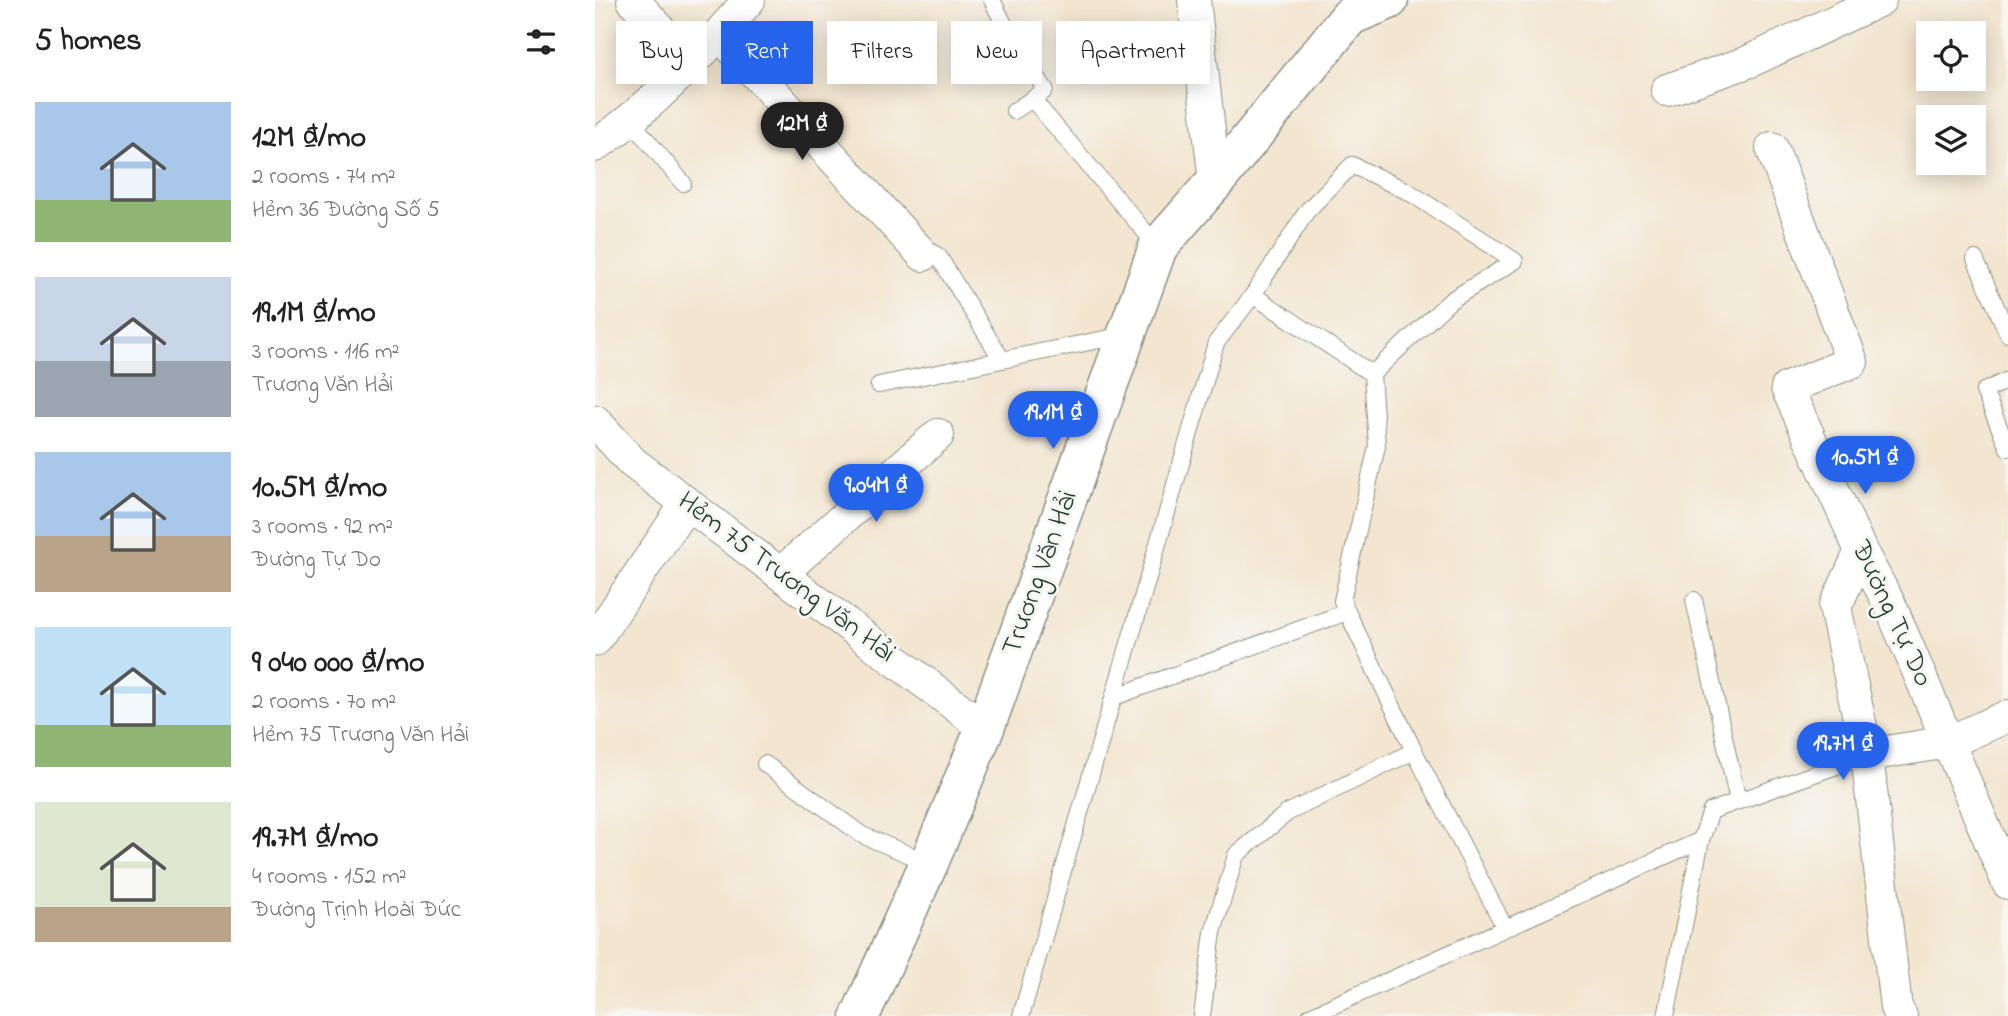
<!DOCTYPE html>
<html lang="en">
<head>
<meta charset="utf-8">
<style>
  body { margin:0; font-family:"Indie Flower",sans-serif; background:#f2f2f2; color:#222; height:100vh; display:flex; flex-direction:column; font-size:26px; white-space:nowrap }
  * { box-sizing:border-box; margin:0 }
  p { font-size:23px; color:#767676 }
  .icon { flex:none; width:38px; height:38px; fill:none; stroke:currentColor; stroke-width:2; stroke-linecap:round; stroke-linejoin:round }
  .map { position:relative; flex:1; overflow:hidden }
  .drawer { display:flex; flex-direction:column; background:#fff; width:595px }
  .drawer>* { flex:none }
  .banner { position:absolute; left:21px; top:21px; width:665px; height:63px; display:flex; gap:14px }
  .tools { position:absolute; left:1321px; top:21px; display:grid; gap:14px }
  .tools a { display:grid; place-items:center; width:70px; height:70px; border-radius:0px; background:#fff; box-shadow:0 4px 18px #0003; font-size:35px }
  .price { position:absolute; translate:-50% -60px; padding:0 16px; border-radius:24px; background:#2563eb; color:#fff; font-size:23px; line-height:46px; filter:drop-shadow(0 2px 4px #0008) }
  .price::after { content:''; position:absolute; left:50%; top:42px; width:21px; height:16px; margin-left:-10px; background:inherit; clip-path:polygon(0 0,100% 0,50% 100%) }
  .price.on { background:#222; color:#fff }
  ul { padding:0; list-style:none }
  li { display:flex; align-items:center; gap:21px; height:175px; padding:0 35px }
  li span { display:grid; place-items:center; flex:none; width:196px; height:140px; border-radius:0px; color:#555 }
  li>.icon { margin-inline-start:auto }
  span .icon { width:84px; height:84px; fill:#fffc; stroke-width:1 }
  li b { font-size:30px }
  h2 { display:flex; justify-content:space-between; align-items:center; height:84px; padding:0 35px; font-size:30px }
  .chip { padding:0 24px; border-radius:0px; background:#fff; box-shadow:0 4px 18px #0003; font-size:24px; line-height:63px }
  .chip.on { background:#2563eb; color:#fff }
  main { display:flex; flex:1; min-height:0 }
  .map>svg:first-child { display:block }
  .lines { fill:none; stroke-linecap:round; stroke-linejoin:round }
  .lane-casing { stroke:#899182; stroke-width:18 }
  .street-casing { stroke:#899182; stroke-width:34 }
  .secondary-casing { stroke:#899182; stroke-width:41 }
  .lane { stroke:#fff; stroke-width:16 }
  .street { stroke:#fff; stroke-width:32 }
  .secondary { stroke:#fff; stroke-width:38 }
  .labels { text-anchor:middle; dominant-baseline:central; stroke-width:6; stroke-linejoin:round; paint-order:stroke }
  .street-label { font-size:28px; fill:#1f3d34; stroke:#f6f6f2 }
</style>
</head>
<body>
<main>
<section class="drawer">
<h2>5 homes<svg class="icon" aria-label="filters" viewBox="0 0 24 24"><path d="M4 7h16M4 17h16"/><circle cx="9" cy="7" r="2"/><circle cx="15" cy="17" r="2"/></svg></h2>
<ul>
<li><span style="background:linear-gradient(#a9c7e8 70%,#8fb573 0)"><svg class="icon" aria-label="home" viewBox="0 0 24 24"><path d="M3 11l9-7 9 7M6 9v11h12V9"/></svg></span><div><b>12M ₫/mo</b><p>2 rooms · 74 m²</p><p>Hẻm 36 Đường Số 5</p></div></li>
<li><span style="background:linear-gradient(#c9d6e8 60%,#9aa5b1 0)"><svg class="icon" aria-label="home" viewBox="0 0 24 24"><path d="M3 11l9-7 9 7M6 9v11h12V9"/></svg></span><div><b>19.1M ₫/mo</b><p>3 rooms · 116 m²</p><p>Trương Văn Hải</p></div></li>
<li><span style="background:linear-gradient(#a9c7e8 60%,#b9a48a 0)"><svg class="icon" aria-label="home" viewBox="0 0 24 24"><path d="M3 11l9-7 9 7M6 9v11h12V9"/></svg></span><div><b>10.5M ₫/mo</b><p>3 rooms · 92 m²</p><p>Đường Tự Do</p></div></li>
<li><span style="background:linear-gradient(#bfe0f5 70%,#8fb573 0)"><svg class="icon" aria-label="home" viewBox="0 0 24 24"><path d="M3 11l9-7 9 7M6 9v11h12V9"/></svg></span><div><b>9 040 000 ₫/mo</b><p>2 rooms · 70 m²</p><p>Hẻm 75 Trương Văn Hải</p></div></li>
<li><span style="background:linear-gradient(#dfe7d0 75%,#b9a48a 0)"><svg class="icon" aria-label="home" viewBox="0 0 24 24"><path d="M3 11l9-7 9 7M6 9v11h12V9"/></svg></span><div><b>19.7M ₫/mo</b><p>4 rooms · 152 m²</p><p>Đường Trịnh Hoài Đức</p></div></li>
</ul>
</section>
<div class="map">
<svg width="1413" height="1016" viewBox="0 0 1413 1016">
  <rect width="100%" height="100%" fill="#f6f6f2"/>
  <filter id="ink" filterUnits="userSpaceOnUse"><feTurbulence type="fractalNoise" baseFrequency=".0143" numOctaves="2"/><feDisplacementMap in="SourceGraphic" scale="14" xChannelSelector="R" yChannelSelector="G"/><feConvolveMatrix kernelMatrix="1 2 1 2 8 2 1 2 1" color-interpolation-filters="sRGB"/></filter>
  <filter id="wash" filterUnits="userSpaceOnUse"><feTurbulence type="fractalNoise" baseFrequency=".00686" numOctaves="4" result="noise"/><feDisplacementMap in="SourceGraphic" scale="28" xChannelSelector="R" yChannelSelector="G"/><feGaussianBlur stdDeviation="1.57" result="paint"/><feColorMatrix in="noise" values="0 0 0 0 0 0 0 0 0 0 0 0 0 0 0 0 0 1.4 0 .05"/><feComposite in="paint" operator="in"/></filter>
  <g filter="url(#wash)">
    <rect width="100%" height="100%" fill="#f3e5cf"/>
  </g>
  <g filter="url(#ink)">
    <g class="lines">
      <defs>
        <g id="lane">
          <polyline points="397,0 412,30 450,89 448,92 419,111"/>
          <polyline points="438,100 563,247"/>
          <polyline points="35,120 88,183"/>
          <polyline points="328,255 340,254 344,257 407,360"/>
          <polyline points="1380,259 1413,334"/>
          <polyline points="1413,380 1389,391 1413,448"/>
          <polyline points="284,385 529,335"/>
          <polyline points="1099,600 1143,801"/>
          <polyline points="519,697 752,612"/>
          <polyline points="819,751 910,928"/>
          <polyline points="170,764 267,835 334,863"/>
          <polyline points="426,1016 621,343 658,295 712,211 757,165 814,192 920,261 856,300 777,374"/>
          <polyline points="607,1016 618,932 641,855 692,813 819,751 747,601 782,446 777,374 658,295"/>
          <polyline points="715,1016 1106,840"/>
          <polyline points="1071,1016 1106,840 1116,811 1272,755"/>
        </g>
        <g id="street">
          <polyline points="38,0 95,63"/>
          <polyline points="599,0 620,182"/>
          <polyline points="124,34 328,255"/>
          <polyline points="1072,90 1153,62 1285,0"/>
          <path d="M0,146C58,106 108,53 154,0"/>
          <polyline points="1177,148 1257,362 1192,388 1266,551 1295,605 1413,883"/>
          <polyline points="0,421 37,462 390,728"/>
          <polyline points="1266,551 1240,607 1272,755 1301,1008 1306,1016"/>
          <polyline points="185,574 343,435"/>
          <polyline points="0,640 92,503"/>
          <polyline points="1272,755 1354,742 1413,716"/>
        </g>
        <polyline id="secondary" points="265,1016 334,863 390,728 563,247 620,182 755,16 794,0"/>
      </defs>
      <use href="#lane" class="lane-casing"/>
      <use href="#street" class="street-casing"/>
      <use href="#secondary" class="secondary-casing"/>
      <use href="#lane" class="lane"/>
      <use href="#street" class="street"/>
      <use href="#secondary" class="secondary"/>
    </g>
  </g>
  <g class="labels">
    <g class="street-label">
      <text transform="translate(446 573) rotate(-70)">Trương Văn Hải</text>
      <text transform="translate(191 578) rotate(37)">Hẻm 75 Trương Văn Hải</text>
      <text transform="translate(1296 614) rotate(65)">Đường Tự Do</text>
    </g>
  </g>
</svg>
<div class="tools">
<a><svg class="icon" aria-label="locate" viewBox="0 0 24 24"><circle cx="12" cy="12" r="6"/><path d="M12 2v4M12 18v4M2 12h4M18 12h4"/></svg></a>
<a><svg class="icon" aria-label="layers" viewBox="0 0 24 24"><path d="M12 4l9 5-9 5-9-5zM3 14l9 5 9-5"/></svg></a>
</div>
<b class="price on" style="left:207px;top:162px">12M ₫</b>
<b class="price" style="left:458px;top:451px">19.1M ₫</b>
<b class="price" style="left:1270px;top:496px">10.5M ₫</b>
<b class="price" style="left:281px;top:524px">9.04M ₫</b>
<b class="price" style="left:1248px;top:782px">19.7M ₫</b>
<div class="banner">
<a class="chip">Buy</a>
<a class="chip on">Rent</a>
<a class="chip">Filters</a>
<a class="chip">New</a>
<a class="chip">Apartment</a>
</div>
</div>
</main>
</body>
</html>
